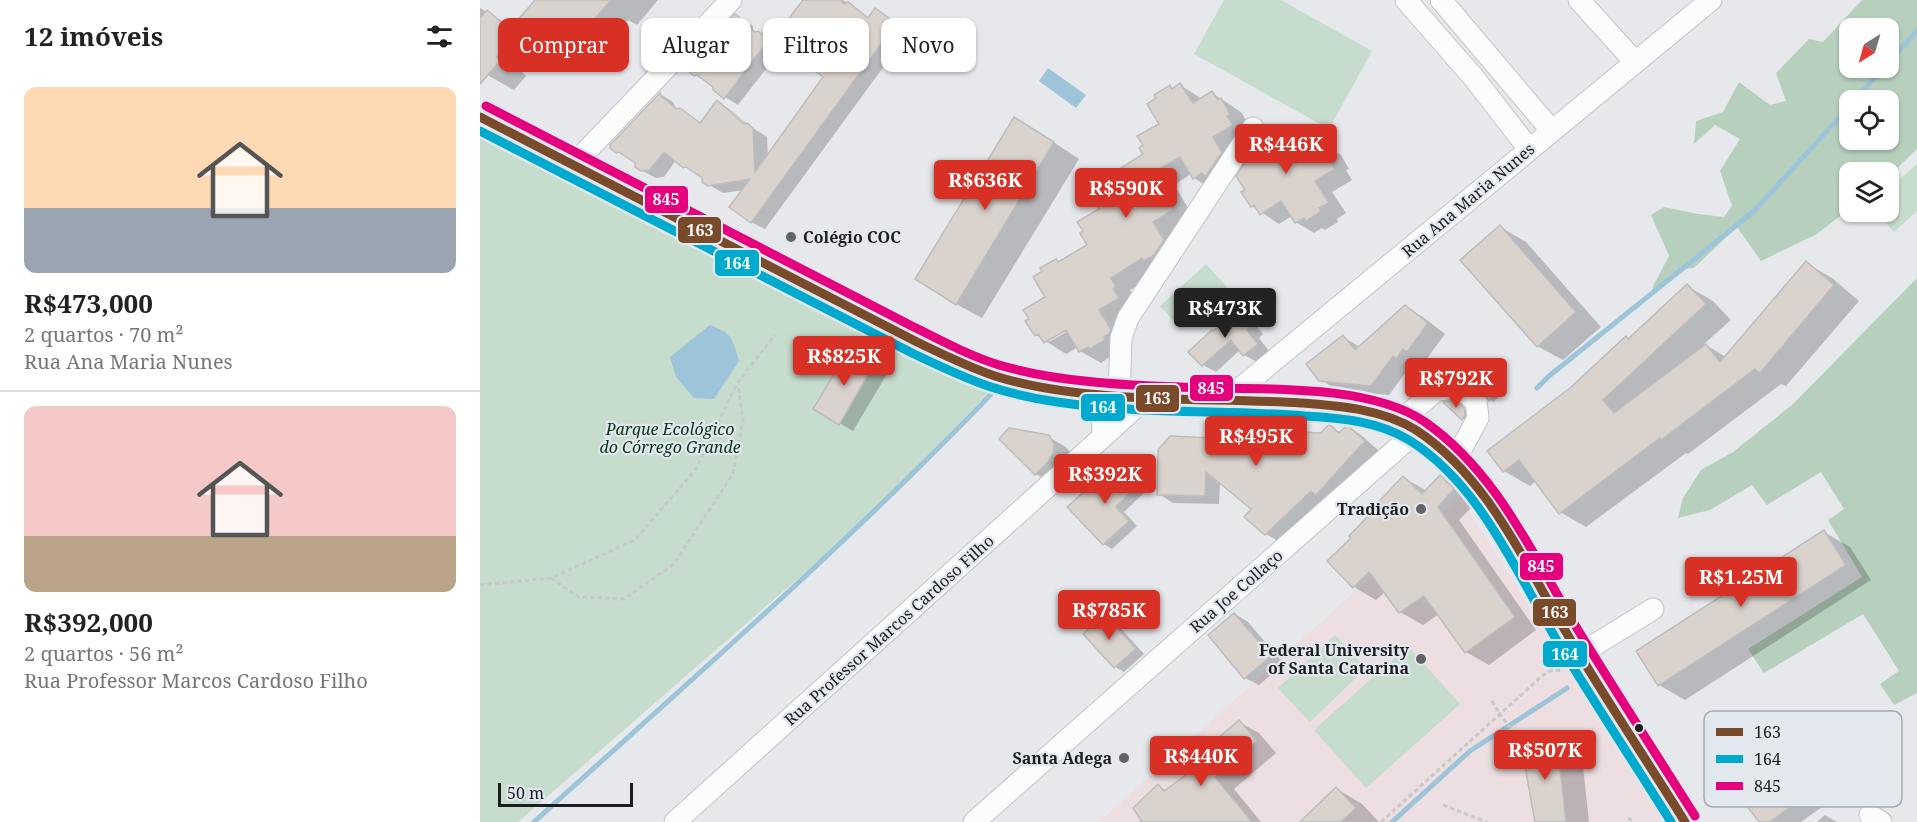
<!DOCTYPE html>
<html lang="pt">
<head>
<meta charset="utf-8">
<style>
  body { margin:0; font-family:"Noto Serif",serif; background:#f6f6f6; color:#222; height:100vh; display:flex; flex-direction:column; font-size:22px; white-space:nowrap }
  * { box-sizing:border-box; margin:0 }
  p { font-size:20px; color:#767676 }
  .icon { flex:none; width:33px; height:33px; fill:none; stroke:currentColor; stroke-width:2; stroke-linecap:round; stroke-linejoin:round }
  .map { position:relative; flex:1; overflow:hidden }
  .panel { display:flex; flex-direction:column; background:#fff; width:480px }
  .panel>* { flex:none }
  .banner { position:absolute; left:18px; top:18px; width:570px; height:54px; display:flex; gap:12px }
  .needle { width:39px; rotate:217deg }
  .controls { position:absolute; left:1359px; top:18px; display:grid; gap:12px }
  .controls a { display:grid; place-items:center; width:60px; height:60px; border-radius:12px; background:#fff; box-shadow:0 2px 4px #0004; font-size:30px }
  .scale { position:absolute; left:18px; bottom:15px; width:135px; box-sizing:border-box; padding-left:6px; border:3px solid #1c1d1f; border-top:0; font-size:16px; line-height:21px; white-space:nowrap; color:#1c1d1f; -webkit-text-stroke:4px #e3e7ee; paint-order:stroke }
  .price { position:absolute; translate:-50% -51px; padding:0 14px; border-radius:6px; background:#d93025; color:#fff; font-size:20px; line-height:39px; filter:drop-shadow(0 2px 3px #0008) }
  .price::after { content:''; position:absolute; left:50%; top:36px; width:18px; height:14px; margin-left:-9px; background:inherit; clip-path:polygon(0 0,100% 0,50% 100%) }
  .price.active { background:#222; color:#fff }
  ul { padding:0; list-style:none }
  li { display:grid; align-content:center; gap:12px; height:318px; padding:0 24px }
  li+li { border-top:2px solid #e0e0e0 }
  li span { display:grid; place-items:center; height:186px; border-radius:12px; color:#555 }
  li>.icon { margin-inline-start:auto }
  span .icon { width:108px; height:108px; fill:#fffc; stroke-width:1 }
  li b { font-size:26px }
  h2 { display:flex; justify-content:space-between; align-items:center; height:72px; padding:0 24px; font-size:26px }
  .pill { padding:0 21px; border-radius:12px; background:#fff; box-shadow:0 2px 4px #0004; font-size:21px; line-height:54px }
  .pill.active { background:#d93025; color:#fff }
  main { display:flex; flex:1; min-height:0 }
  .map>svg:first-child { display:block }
  .education { fill:#ecdee1 }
  .green { fill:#c6dccd }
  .forest { fill:#b7d0be; fill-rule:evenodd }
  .water { fill:#9dc4d8 }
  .shadow { fill:#0003; fill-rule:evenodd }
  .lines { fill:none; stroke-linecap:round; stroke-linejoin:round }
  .stream { stroke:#9dc4d8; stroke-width:5 }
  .building { fill:#dad3cd; stroke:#bdbdbd; stroke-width:1.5 }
  .minor-casing { stroke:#c2c4c7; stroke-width:23 }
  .major-casing { stroke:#b1a8a7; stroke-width:29 }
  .path { stroke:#c7c8c9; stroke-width:3; stroke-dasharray:4.5 3; stroke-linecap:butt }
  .minor { stroke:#fbfcfc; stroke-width:21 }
  .major { stroke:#eee9e8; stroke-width:27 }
  .path-bridge { stroke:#c7c8c9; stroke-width:3; stroke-dasharray:4.5 3; stroke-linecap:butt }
  .bus-1-casing { stroke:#e3e7ee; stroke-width:14 }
  .bus-2-casing { stroke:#e3e7ee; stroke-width:14 }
  .bus-3-casing { stroke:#e3e7ee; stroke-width:14 }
  .bus-1 { stroke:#7a4b2a; stroke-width:9 }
  .bus-2 { stroke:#00a9ce; stroke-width:9 }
  .bus-3 { stroke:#e5007d; stroke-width:9 }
  .poi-dot { fill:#636466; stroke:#e3e7ee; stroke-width:2 }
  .bus-dot { fill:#1c1d1f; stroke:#e3e7ee; stroke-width:2 }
  .labels { text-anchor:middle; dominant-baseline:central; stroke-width:4.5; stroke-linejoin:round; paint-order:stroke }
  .street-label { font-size:16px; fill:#1c1d1f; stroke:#e3e7ee }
  .poi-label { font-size:16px; font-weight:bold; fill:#1c1d1f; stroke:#e3e7ee; text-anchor:end }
  .park-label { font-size:16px; font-style:italic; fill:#003717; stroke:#e3e7ee }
  .key { fill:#e3e7ee; stroke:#a7aab0; stroke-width:1.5 }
  .key-label { font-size:16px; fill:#1c1d1f }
  .line-badge { stroke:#e3e7ee; stroke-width:2 }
  .badge-label { font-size:16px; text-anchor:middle; font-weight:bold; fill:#fff }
</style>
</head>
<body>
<main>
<section class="panel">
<h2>12 imóveis<svg class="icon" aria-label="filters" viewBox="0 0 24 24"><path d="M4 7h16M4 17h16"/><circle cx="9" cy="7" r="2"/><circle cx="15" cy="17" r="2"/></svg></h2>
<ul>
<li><span style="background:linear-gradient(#ffd9b3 65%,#9aa5b1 0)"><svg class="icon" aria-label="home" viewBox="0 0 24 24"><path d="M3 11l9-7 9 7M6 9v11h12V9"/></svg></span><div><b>R$473,000</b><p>2 quartos · 70 m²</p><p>Rua Ana Maria Nunes</p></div></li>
<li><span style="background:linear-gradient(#f6c9c9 70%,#b9a48a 0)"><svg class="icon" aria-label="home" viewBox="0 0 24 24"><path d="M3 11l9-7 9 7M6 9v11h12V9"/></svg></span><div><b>R$392,000</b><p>2 quartos · 56 m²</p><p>Rua Professor Marcos Cardoso Filho</p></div></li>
</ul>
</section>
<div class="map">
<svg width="1437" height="822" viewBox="0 0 1437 822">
  <rect width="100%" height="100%" fill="#e6e8eb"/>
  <polygon class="education" points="980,497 1186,822 619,822"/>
  <g class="green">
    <polygon points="744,0 801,0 892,51 849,129 714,54"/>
    <polygon points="0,127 512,389 383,522 38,822 0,822"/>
    <polygon points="1437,164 1437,211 1414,232 1396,212 1408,212 1409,189"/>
    <polygon points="726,264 747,287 701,329 680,306"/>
    <polygon points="855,635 886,668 830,722 798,688"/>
    <polygon points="928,646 980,704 886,788 834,730"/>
  </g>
  <g class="forest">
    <path d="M1382,0H1437V149L1409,176L1408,172H1370L1369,209L1337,234L1281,261L1257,227L1214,268L1204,269L1177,292L1172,288L1189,256L1171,215L1184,207L1218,214L1244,217L1252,206L1240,171L1260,139L1235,125L1214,144L1216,121L1243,112L1259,82L1290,105L1306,101L1296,73L1329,39L1343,42ZM1408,28V68H1370V28ZM1408,100V140H1370V100Z"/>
    <polygon points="1437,278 1437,693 1414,705 1400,684 1419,671 1383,614 1284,673 1268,649 1382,577 1348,520 1364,509 1341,472 1287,505 1272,485 1230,510 1198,518 1203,498 1221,470 1253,452 1313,404"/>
  </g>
  <g class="water">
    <polygon points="568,68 606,95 596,108 559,81"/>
    <path d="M230,325C252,333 253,339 259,361L234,399L214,398L196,377L190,357Z"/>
  </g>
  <g class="shadow">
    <polygon points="63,0 178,0 157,25 148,20 119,54 123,57 111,71 74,51 39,20"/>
    <polygon points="325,0 363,0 389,18 395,10 429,32 285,229 271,222 264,190 243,193 229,185 223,177 196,160 184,177 176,178 161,170 156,162 137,152 180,94 193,102 195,107 199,110 222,123 238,102 249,109 249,112 268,130 270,128 249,109 251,110 268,125 287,137 288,157 345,77 324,57 305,46"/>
    <polygon points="0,8 33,27 61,51 42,72 46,76 34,90 0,71"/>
    <polygon points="256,16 273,26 273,30 277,33 302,48 258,105 245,97 234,86 215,75"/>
    <path d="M700,85L722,99L732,93L761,112L770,126L753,149L762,164L746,187L734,190L714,178L711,174L694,185L710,211L693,234L704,252L695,267L686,272L683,270L650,290L656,299L632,360L628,358L621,363L600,351L598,347L586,354L556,335L576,260L580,263L609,245L621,209L630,172L634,174L665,155L681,124L690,87L693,89ZM591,325L593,328L569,342V339Z"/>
    <polygon points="802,129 821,140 823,144 834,137 852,148 854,151 861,155 869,169 866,170 872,180 852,192 866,213 857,219 858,222 845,230 842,228 834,233 816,222 812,216 799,224 772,206 767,190 795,134"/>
    <polygon points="561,134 599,159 502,318 476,304"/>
    <polygon points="1020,227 1046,242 1121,327 1083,360 1057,346"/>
    <polygon points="1326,263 1352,278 1379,301 1306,386 1301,384 1208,454 1206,453 1106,527 1080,512 1056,481 1050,486 1024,471 1091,389 1149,340 1207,286 1233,301 1251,320 1224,344 1246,357"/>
    <polygon points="926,307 943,317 965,334 945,361 940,358 934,367 931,365 909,395 857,390 840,379 863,337 880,347"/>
    <polygon points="759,312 771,320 783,334 779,338 790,352 777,362 764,355 760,350 736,372 723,365"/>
    <polygon points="369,351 407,374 373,431 335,409"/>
    <polygon points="999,366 1025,389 1014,402 1010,400 1005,390"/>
    <polygon points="966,403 979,405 988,412 987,421"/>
    <polygon points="849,426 861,433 867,426 881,435 899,451 851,502 800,542 786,534 773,509 740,482 739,504 693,503 679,494 737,439 841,434"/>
    <polygon points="569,437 587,448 592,455 574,485 556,474"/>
    <polygon points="646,467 655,472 670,487 644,512 657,526 632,549 624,544 614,485 622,490"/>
    <polygon points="960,477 983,490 996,503 979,520 1056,630 1009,665 986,652 959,614 943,625 920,612 905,592 896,600 874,587 873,538 924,478 947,491"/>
    <polygon points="1344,532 1370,547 1391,580 1205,700 1179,685"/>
    <polygon points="755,614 768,622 804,664 779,685 765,678"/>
    <polygon points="626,616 634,621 664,654 644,672 635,667"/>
    <polygon points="759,722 779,733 796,753 754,789 781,822 659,822 662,819 678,786 687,791 711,773"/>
    <polygon points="1318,737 1336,748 1367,789 1321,822 1281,822"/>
    <polygon points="1077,743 1102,757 1109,822 1056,822"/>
    <polygon points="857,789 882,804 899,822 822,822"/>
    <polygon points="1345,815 1357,822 1337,822"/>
  </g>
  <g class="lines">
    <g class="stream">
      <polyline points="1408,63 1437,31"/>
      <polyline points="1374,100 1404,68"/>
      <polyline points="1057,388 1069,376 1273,212 1370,106"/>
      <path d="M54,822C211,680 372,540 518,387"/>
      <polyline points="912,822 990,751 1087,688"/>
    </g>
  </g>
  <g class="building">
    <polygon points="55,0 131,0 97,39 101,43 87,59 76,49 73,52 37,21"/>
    <polygon points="323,0 360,0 364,4 368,2 388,18 395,8 416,23 271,223 249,207 270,179 228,186 222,182 222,178 206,167 203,168 184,152 170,170 161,171 155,167 155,163 139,152 136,153 130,148 130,145 180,93 182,97 197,109 200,108 220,123 237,100 264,124 267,123 273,128 275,172 343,77 323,62 323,58 307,46 304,48 293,39"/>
    <polygon points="7,10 36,35 17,57 21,60 0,84 0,18"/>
    <polygon points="255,14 259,17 260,21 275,32 278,31 289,39 244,99 233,90 233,87 217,75 214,76 208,71 207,64"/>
    <polygon points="700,83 713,103 732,91 738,100 741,98 750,114 747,116 753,125 733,137 742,152 727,174 724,176 722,173 713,179 700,157 674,172 690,199 687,201 693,210 673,222 684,240 674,255 664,261 662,258 631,278 636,287 633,289 639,298 619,310 631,329 629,334 624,337 625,340 610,349 608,347 599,352 586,330 564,343 558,334 555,336 545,321 549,319 543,310 565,297 553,277 562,271 560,268 576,259 578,262 607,245 600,233 603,231 597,222 619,209 607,189 616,183 615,180 630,170 632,174 663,154 659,148 663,145 657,136 679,124 667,104 676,98 674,95 690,85 692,89"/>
    <polygon points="534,117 574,142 476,305 435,279"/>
    <polygon points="802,128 815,147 834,136 840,145 843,143 852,158 849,160 855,169 835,181 849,203 839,208 841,211 826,221 824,218 815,223 801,201 780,215 774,205 771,207 761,192 765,190 756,176 784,134 791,130 794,133"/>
    <polygon points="1020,225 1096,312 1057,347 980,260"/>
    <polygon points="1326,261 1354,285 1280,373 1275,369 1181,440 1180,438 1079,514 1039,460 1023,472 1007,451 1090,388 1146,336 1148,339 1207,284 1226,304 1123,400 1134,413 1226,344 1240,362"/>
    <polygon points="925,305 948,323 927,352 923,349 916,359 913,356 891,386 839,381 826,364 863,335 875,350"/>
    <polygon points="759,311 771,326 767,330 778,344 763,356 751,340 722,366 708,352 732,330 733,331"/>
    <polygon points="369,349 394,364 359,425 333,409"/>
    <polygon points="995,362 1022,386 1009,401 1003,391 982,376"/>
    <polygon points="974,401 984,408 985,415 982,420 963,402"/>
    <polygon points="849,424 859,433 867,425 885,441 836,495 831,491 785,535 764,517 771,509 726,472 725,496 677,495 678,450 690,436 735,438 736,428 841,433"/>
    <polygon points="529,428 569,435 574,444 574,452 568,462 555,475 519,439"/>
    <polygon points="646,465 662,481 636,507 649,521 623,545 587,507 614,483 620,490"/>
    <polygon points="960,475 974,489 958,507 1035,617 985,653 944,596 919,613 889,572 873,588 847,561 871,538 869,536 891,513 889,512 923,476 942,494"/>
    <polygon points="1344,530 1366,565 1178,686 1156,651"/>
    <polygon points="754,613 791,656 764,679 728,635"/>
    <polygon points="625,614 656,649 634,668 603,634"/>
    <polygon points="759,720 777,741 735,777 772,822 662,822 653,808 678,784 684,791 710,772 732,747 730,745"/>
    <polygon points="1318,736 1350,778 1290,822 1279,822 1251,785"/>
    <polygon points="1077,741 1086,822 1055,822 1041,744"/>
    <polygon points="856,787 876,808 861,822 820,822"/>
  </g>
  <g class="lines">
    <defs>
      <g id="minor">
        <polyline points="926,0 994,78 1049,149"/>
        <polyline points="961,0 1072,131"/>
        <polyline points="1099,0 1155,62"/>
        <polyline points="93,165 251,0"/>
        <polyline points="622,395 623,437"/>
        <polyline points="639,397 641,338 648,318 773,128"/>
        <polyline points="746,400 1231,0"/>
        <polyline points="919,422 957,390 978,388 996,401 998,418 974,462"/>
        <polyline points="1100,654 1173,609"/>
        <polyline points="1390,815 1401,822"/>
        <polyline points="195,822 666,398"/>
        <polyline points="494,822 937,431"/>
      </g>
      <path id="major" d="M0,117C101,170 204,220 305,273C349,297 393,320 437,342C466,356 495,371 526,379C572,391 619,396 666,398C721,401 775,399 830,404C865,407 907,411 937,431C1004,473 1047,567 1086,633C1125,697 1166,759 1205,822"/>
    </defs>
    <use href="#minor" class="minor-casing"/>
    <use href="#major" class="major-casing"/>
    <g class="path">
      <polyline points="71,578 99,597 144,599 194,564 253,474 263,420 258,385"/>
      <polyline points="0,585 71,578 155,540 216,469 257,383 295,335"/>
      <polyline points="1012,701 1019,713"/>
      <polyline points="1033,732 1041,741"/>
      <polyline points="963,805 1007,822"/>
      <polyline points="1148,818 1154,822"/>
      <polyline points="901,822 1062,676 1070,671 1083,670"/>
    </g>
    <use href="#minor" class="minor"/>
    <use href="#major" class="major"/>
    <polyline class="path-bridge" points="1019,713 1033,732"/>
    <defs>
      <path id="bus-1" d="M0,117L437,342C462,354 488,367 515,376C552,388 593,393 632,396C695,401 758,399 821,403C860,406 902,409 936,430C1008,477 1044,562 1086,632C1124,697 1166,759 1205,822"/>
      <path id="bus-2" d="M0,131L432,353C457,365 482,377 508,386C553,401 601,406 648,409C707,413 766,411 825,416C860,418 898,421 929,440C1000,484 1035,570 1076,639C1113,701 1153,761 1191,822"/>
      <path id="bus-3" d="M6,106L426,323C456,338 487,355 519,365C550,374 582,379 614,382C653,386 692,387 731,388C794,389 893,386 945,422C1018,473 1053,556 1098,630C1136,692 1176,754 1215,816"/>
    </defs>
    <use href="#bus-1" class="bus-1-casing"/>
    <use href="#bus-2" class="bus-2-casing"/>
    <use href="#bus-3" class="bus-3-casing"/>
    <use href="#bus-1" class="bus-1"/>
    <use href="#bus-2" class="bus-2"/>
    <use href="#bus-3" class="bus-3"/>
  </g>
  <g class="poi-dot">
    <circle cx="311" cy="237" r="6"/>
    <circle cx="941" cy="509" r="6"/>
    <circle cx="941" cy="659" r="6"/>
    <circle cx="644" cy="758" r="6"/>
  </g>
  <circle class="bus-dot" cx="1159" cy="728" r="5"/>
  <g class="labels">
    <g class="street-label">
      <text transform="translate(988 200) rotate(-40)">Rua Ana Maria Nunes</text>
      <text transform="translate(756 591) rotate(-41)">Rua Joe Collaço</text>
      <text transform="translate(409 630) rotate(-42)">Rua Professor Marcos Cardoso Filho</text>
    </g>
    <g class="poi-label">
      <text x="323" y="237" text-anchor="start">Colégio COC</text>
      <text x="929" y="509">Tradição</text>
      <text x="929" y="650">Federal University<tspan x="929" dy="18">of Santa Catarina</tspan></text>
      <text x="632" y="758">Santa Adega</text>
    </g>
    <g class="park-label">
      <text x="190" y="429">Parque Ecológico<tspan x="190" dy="18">do Córrego Grande</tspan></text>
    </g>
  </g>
  <rect x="1224" y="711" width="198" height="96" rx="9" class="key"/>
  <rect x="1236" y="728" width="27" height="8" fill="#7a4b2a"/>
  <rect x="1236" y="755" width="27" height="8" fill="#00a9ce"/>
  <rect x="1236" y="782" width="27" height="8" fill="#e5007d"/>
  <g class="key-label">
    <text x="1274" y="738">163</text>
    <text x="1274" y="765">164</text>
    <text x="1274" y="792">845</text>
  </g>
  <g class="line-badge">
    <rect x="164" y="185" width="45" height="29" rx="6" fill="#e5007d"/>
    <rect x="197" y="216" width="45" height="28" rx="6" fill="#7a4b2a"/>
    <rect x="234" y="249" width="46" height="28" rx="6" fill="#00a9ce"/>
    <rect x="709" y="374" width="45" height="28" rx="6" fill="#e5007d"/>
    <rect x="655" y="384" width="45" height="29" rx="6" fill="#7a4b2a"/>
    <rect x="600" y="393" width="46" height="29" rx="6" fill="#00a9ce"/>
    <rect x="1039" y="552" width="45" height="29" rx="6" fill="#e5007d"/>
    <rect x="1052" y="598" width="45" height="29" rx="6" fill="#7a4b2a"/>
    <rect x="1062" y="640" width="46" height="28" rx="6" fill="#00a9ce"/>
  </g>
  <g class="badge-label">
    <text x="186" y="205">845</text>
    <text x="220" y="236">163</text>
    <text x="257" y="269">164</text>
    <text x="731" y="394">845</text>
    <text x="677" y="404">163</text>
    <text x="623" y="413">164</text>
    <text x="1061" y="572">845</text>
    <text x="1075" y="618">163</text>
    <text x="1085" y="660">164</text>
  </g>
</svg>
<div class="controls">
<a><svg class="needle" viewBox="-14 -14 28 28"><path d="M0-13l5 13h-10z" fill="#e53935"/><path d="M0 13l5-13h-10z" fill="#767676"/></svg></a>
<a><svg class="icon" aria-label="locate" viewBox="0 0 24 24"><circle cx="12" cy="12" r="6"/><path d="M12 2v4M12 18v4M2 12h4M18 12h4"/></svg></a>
<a><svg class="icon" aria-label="layers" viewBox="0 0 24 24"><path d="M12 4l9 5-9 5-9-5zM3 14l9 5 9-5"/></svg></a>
</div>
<div class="scale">50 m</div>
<b class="price" style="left:806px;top:175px">R$446K</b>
<b class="price" style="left:505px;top:211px">R$636K</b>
<b class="price" style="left:646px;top:219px">R$590K</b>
<b class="price active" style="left:745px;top:339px">R$473K</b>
<b class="price" style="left:364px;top:387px">R$825K</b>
<b class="price" style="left:976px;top:409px">R$792K</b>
<b class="price" style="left:776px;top:467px">R$495K</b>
<b class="price" style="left:625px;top:505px">R$392K</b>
<b class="price" style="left:1261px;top:608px">R$1.25M</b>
<b class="price" style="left:629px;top:641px">R$785K</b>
<b class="price" style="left:1065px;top:781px">R$507K</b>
<b class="price" style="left:721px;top:787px">R$440K</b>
<div class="banner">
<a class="pill active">Comprar</a>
<a class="pill">Alugar</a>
<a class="pill">Filtros</a>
<a class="pill">Novo</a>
</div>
</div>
</main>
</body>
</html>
